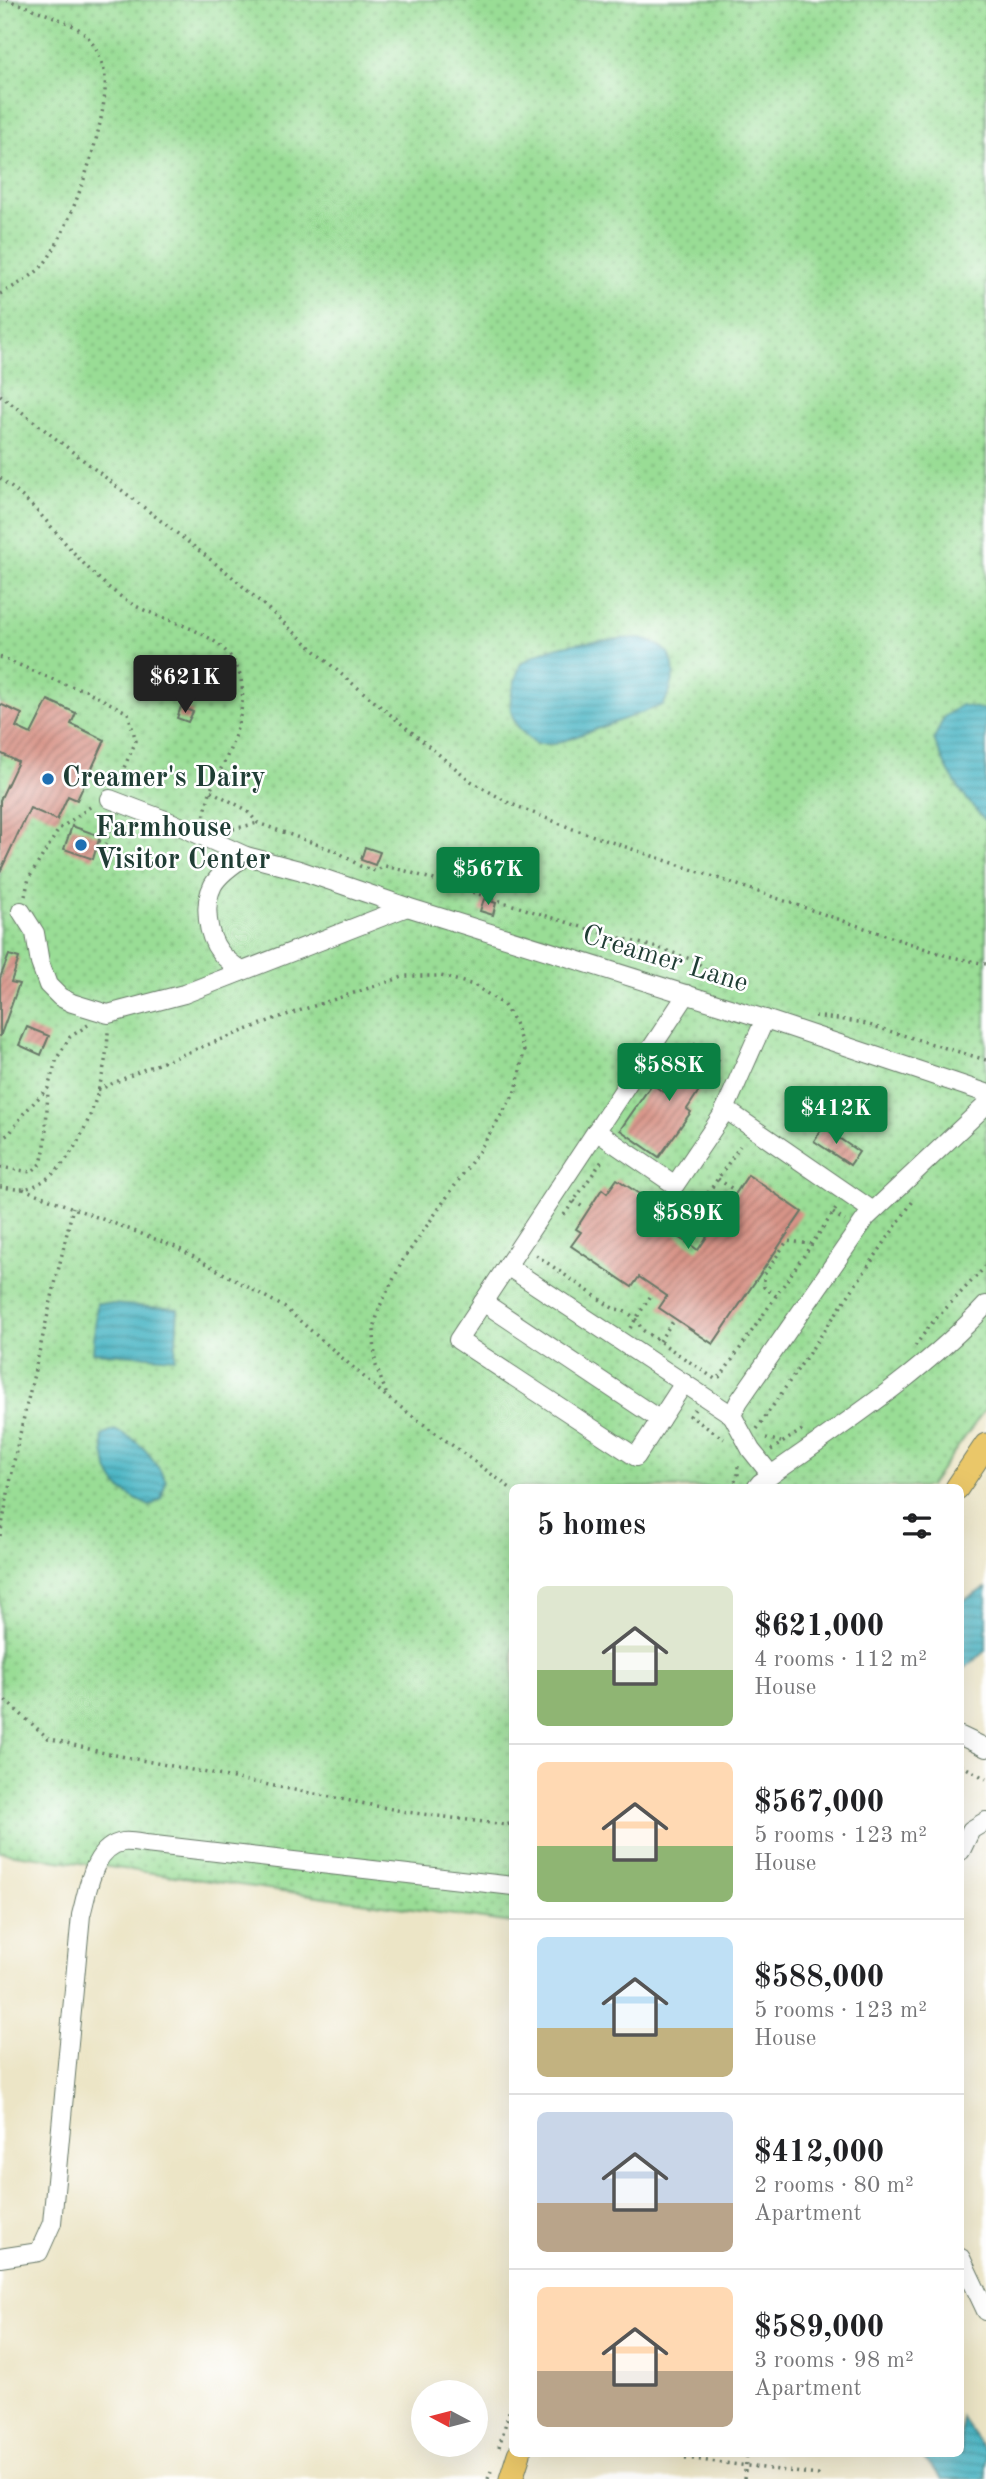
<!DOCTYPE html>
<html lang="en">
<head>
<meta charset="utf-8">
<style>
  body { margin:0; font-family:"Old Standard TT",serif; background:#f2f2f2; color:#202124; height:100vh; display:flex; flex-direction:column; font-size:26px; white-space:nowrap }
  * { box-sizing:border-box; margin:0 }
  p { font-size:23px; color:#757577 }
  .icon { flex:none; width:38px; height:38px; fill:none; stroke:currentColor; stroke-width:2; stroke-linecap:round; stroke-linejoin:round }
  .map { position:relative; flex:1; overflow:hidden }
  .panel { position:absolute; left:509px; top:1484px; width:455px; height:973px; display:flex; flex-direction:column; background:#fff; border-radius:10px; box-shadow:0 7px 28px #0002 }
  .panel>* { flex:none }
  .needle { width:46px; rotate:277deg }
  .controls { position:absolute; left:411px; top:2380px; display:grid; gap:14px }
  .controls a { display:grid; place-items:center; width:77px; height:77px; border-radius:50%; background:#fff; box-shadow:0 7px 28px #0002; font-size:35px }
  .price { position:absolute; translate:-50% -60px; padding:0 16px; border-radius:7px; background:#0b8043; color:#fff; font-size:23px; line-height:46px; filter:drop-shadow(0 2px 4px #0008) }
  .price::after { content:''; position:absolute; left:50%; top:42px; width:21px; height:16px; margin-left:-10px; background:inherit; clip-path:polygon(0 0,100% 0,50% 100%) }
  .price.current { background:#222; color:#fff }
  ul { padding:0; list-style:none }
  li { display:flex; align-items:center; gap:21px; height:175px; padding:0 28px }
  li+li { border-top:2px solid #e0e0e0 }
  li span { display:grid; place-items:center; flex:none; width:196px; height:140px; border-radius:10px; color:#555 }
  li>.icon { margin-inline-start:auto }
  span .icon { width:84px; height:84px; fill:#fffc; stroke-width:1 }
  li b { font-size:30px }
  h2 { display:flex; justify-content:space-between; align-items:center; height:84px; padding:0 28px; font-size:30px }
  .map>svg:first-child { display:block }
  .park { fill:url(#park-dots); stroke:#5c8d64; stroke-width:2 }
  .water { fill:url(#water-rules); stroke:#34797c; stroke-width:2 }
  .building { fill:url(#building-hatch) }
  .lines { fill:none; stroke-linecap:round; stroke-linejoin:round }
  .minor-casing { stroke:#677867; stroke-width:20 }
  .major-casing { stroke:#677867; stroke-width:25 }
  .path { stroke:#677867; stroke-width:3.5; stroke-dasharray:2 5; stroke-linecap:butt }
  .minor { stroke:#fff; stroke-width:18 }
  .major { stroke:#eac769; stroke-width:23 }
  .poi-dot { fill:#1f6fb2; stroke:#fff; stroke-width:2.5 }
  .labels { text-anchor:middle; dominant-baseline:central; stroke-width:5; stroke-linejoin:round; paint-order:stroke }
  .poi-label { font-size:28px; font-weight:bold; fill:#1f3d34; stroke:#fff; text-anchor:start }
  .street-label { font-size:28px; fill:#1f3d34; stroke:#fff }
</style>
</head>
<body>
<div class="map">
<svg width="986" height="2479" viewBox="0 0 986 2479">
  <defs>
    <pattern id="park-dots" width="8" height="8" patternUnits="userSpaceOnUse" patternTransform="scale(1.75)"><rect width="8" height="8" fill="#99dd95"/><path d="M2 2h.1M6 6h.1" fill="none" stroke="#7cb47a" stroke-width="1.8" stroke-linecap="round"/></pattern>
    <pattern id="water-rules" width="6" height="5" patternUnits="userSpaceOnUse" patternTransform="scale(1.75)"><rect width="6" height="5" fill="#48b5c4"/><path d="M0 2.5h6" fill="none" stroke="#3b94a0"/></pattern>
    <pattern id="building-hatch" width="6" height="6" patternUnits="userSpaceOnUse" patternTransform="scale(1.75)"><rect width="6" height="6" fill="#d89488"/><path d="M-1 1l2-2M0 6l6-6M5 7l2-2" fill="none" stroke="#af7a70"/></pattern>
  </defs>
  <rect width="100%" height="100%" fill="#fff"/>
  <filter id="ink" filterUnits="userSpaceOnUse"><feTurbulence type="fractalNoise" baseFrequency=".0143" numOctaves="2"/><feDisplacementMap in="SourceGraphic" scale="14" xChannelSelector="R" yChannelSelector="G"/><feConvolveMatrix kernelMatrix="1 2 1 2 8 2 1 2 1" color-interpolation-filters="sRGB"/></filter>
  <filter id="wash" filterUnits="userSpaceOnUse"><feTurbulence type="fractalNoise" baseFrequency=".00686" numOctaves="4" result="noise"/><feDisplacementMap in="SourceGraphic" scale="28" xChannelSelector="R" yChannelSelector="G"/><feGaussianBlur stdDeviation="1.57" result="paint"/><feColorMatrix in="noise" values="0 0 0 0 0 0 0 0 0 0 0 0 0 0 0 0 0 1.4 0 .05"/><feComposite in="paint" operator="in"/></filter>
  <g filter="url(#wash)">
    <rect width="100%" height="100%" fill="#ece5c6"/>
    <polygon class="park" points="0,0 986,0 986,1408 929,1487 513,1488 513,1923 0,1852"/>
    <g class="water">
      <path d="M641,638C650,642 665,646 670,656C678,672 671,692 663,705L555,744H536C502,718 508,703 520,665C526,661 532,656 538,654C563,642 613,639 641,638Z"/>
      <path d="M961,705L986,710V821C963,798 945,769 934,739L944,717Z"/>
      <polygon points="97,1303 178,1309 175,1358 93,1352"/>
      <path d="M114,1430C139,1438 154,1458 166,1481L161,1499L150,1506C111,1489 107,1477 102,1436Z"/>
      <polygon points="986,1588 986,1651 961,1671 961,1605 964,1600"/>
      <polygon points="961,2417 986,2452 986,2479 943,2479 919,2454 961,2454"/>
    </g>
    <g id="blocks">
      <g class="building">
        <polygon points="48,700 76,713 71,724 105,740 77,800 68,796 57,820 30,808 0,872 0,800 18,762 0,753 0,704 22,714 16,727 31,734"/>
        <polygon points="181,707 193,712 188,722 177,718"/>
        <polygon points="72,826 100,836 93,859 64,849"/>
        <polygon points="365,847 380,852 375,865 361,860"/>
        <polygon points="484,899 496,903 493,915 480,911"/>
        <polygon points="9,955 19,958 11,982 19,984 0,1037 0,978"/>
        <polygon points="27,1027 49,1036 41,1055 19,1045"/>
        <polygon points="695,1044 719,1060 687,1109 691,1112 659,1157 620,1130 652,1084 663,1092"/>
        <polygon points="823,1127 859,1152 850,1165 814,1141"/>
        <polygon points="748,1175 802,1212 713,1344 659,1308 667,1296 639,1277 632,1287 571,1246 581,1232 576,1229 602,1189 607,1193 617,1179 678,1220 670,1231 698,1250"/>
      </g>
    </g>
  </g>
  <g filter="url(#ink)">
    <use href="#blocks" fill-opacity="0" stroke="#677867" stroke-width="2"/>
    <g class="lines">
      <defs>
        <g id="minor">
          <polyline points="110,799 173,823 246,856 299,870 407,907 765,1019 986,1093"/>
          <polyline points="21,911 35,933 40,963 48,985 60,997 72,1003 108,1014 184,994 407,907"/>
          <path d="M240,970C234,965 225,959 220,952C207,935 203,904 213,885C220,873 235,863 246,856"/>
          <polyline points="687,994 507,1266 732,1415"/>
          <polyline points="725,1109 873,1211"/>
          <polyline points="596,1131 675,1185 723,1114 765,1019"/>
          <polyline points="507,1266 458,1340 636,1457 684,1383"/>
          <polyline points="483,1302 660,1420"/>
          <polyline points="771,1475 751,1450 732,1415 739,1401 866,1218 986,1105"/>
          <path d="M756,1488L760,1483C837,1428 921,1375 986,1305"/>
          <polyline points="961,1736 986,1748"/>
          <polyline points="961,1851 971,1830 986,1821"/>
          <path d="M0,2258L39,2252L52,2223L81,1915C88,1891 92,1847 123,1842C130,1841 139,1843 146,1844L513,1886"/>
          <polyline points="961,2258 986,2311"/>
        </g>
        <g id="major">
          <polyline points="957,1488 986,1445"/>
          <polyline points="511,2479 519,2454"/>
        </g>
      </defs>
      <use href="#minor" class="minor-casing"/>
      <use href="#major" class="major-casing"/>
      <g class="path">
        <path d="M0,294C16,285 32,278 44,264C70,231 109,119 105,77C104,64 95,44 85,34C72,21 26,7 7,0"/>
        <polyline points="0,395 229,574 341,674 471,781 509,803 573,829 947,956 986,964"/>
        <path d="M0,478C13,489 28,501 40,514C68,545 95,582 132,604C169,625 236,631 242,686C245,709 234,742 224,763C220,771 215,779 212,787C208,797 206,808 204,818"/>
        <polyline points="0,657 64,684 85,690 128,713 136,741 117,783"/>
        <polyline points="211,791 245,809 258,823 338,852 360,866 375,871 385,866 406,871 591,930 665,950 696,961 722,986"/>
        <polyline points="233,829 258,823"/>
        <polyline points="99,841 106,844 114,818"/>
        <polyline points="25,896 29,878 59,829 93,805"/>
        <polyline points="815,1016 859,1022 986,1060"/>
        <polyline points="98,1090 145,1069 277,1018 406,976 441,976 474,985 503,1004 515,1023 524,1051 516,1091 479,1151 403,1260 379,1308 374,1329 375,1363 388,1398"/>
        <polyline points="0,1140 10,1133 24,1113 48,1088 57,1058 70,1037 88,1025"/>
        <polyline points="0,1167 31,1172 41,1164 45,1146 48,1090"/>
        <polyline points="718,1179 734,1190"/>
        <path d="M0,1187C7,1187 15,1190 22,1189C79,1181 108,1077 108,1030"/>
        <polyline points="23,1189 176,1247 284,1307 388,1398 513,1490"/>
        <polyline points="574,1201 584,1208"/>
        <polyline points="833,1213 845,1221"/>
        <polyline points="564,1215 604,1158"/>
        <polyline points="679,1235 687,1224"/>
        <polyline points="702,1235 687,1224 740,1146"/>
        <path d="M536,1255L614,1309C625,1309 638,1318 641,1329L715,1379L721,1376L838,1206"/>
        <polyline points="776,1296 764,1287 764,1275 787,1241 811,1244"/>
        <polyline points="630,1328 652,1294"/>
        <polyline points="659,1341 674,1320"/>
        <polyline points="915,1346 931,1324 986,1266"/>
        <polyline points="695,1409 690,1416 724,1439"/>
        <polyline points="757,1429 915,1198"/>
        <polyline points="766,1438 781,1442"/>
        <polyline points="771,1450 802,1430"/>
        <polyline points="732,1488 738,1474 738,1464"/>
        <polyline points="0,1536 16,1451 73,1207"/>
        <polyline points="0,1696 48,1738 100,1752 407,1812 506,1825 513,1823"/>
        <polyline points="961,1765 986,1779"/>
        <polyline points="499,2447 513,2398"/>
        <polyline points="685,2458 818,2475 821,2479"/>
        <polyline points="488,2479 491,2471"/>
        <polyline points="744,2479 747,2454"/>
      </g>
      <use href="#minor" class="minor"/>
      <use href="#major" class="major"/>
    </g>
  </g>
  <g class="poi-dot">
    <circle cx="48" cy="779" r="7"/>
    <circle cx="81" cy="845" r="7"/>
  </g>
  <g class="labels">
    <g class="poi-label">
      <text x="62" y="779">Creamer's Dairy</text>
      <text x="95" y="829">Farmhouse<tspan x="95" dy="32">Visitor Center</tspan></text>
    </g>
    <g class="street-label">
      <text transform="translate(665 960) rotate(17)">Creamer Lane</text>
    </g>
  </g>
</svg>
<div class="controls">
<a><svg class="needle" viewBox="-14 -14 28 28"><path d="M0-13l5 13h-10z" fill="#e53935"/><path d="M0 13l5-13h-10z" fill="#757577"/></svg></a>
</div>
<b class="price current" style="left:185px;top:715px">$621K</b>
<b class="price" style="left:488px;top:907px">$567K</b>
<b class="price" style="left:669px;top:1103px">$588K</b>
<b class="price" style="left:836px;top:1146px">$412K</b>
<b class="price" style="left:688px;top:1251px">$589K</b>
<section class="panel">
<h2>5 homes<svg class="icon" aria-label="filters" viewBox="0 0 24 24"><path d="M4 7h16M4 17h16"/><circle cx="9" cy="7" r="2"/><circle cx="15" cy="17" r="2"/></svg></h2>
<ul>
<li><span style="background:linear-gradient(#dfe7d0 60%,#8fb573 0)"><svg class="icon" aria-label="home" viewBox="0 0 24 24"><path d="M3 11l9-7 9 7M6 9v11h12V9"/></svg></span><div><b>$621,000</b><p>4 rooms · 112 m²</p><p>House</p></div></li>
<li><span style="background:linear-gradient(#ffd9b3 60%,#8fb573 0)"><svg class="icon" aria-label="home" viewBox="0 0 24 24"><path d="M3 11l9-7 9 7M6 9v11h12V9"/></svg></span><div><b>$567,000</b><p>5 rooms · 123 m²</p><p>House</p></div></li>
<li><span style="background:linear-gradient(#bfe0f5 65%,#c2b280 0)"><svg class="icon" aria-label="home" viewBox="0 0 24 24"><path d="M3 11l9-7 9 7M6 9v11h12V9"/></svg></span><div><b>$588,000</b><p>5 rooms · 123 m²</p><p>House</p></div></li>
<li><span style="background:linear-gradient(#c9d6e8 65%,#b9a48a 0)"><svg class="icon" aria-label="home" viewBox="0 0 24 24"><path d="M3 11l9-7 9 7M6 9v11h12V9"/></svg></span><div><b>$412,000</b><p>2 rooms · 80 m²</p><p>Apartment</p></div></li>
<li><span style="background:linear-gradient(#ffd9b3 60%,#b9a48a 0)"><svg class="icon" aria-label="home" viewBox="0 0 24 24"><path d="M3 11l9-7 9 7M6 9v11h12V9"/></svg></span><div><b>$589,000</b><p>3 rooms · 98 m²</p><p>Apartment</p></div></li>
</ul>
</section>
</div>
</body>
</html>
